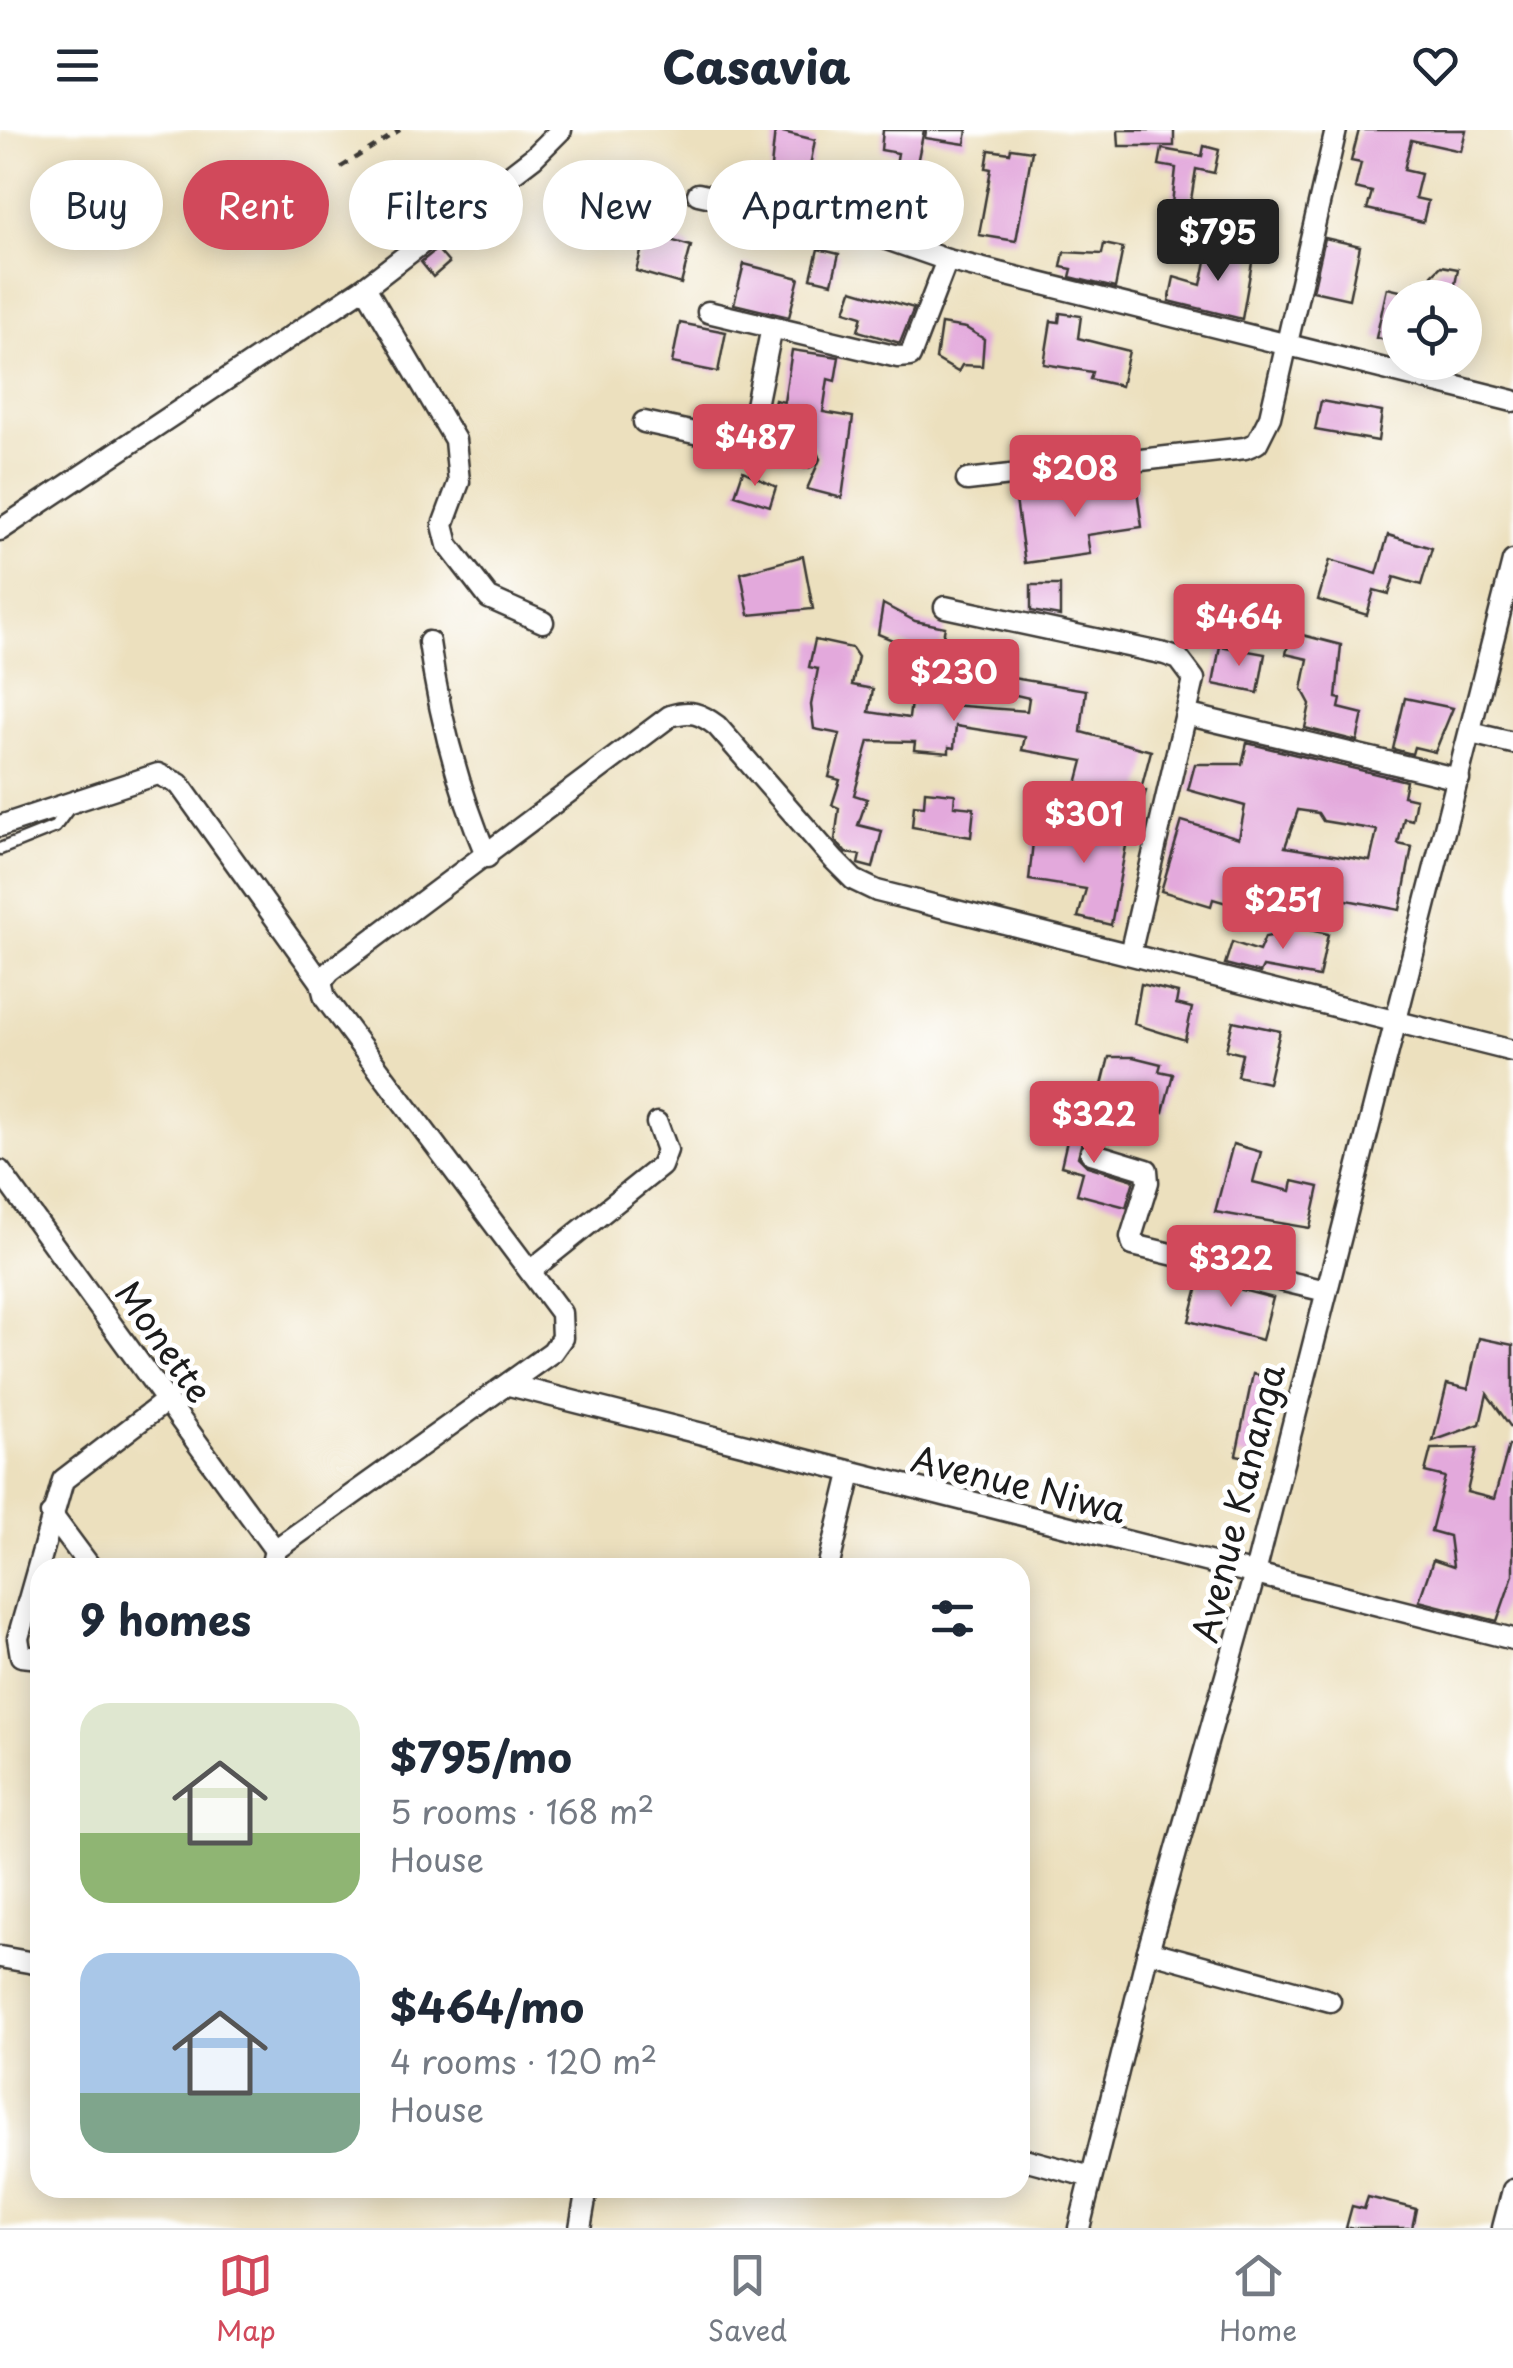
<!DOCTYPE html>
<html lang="en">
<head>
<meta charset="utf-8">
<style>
  body { margin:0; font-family:"Playpen Sans",sans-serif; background:#f6f6f7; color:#1f2937; height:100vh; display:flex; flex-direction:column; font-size:38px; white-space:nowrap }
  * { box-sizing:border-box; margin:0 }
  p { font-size:32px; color:#747a83 }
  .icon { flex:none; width:55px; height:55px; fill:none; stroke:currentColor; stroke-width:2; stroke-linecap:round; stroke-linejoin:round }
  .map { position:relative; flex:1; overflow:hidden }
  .side { position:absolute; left:30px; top:1428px; width:1000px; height:640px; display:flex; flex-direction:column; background:#fff; border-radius:30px; box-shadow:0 5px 25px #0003 }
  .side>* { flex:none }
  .hud { position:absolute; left:30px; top:30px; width:1000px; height:90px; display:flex; gap:20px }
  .tools { position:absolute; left:1382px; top:150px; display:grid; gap:20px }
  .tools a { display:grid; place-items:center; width:100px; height:100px; border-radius:50%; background:#fff; box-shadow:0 5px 25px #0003; font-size:50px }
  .price { position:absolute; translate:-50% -85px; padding:0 22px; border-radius:10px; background:#d1495b; color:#fff; font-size:32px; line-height:65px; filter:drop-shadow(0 2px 5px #0008) }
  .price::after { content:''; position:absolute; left:50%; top:60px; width:30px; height:22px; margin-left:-15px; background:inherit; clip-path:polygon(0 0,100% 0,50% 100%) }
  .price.active { background:#222; color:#fff }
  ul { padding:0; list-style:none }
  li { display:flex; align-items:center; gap:30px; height:250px; padding:0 50px }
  li span { display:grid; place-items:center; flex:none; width:280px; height:200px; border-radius:30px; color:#555 }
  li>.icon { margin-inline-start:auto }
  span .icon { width:120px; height:120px; fill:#fffc; stroke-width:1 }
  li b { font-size:42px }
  h2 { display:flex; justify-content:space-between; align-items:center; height:120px; padding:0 50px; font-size:42px }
  .chip { padding:0 35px; border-radius:45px; background:#fff; box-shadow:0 5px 25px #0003; font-size:35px; line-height:90px }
  .chip.active { background:#d1495b; color:#fff }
  header { display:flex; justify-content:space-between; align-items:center; height:130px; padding:0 50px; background:#fff; font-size:45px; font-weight:800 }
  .tab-bar { display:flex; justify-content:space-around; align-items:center; height:140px; border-top:2px solid #e0e1e3; background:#fff; font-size:28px; color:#747a83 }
  .tab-bar a { display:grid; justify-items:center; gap:5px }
  .tab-bar .active { color:#d1495b }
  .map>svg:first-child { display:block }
  .building { fill:#e3a9dc; fill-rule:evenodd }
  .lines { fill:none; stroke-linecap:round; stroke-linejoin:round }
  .lane-casing { stroke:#3b3934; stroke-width:15 }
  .street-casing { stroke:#3b3934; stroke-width:25 }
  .path { stroke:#3b3934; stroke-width:4; stroke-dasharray:8 8; stroke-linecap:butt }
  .lane { stroke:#fff; stroke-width:10 }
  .street { stroke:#fff; stroke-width:20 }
  .labels { text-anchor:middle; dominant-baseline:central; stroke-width:10; stroke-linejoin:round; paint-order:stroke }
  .street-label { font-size:35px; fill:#1c1c1c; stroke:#fff }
</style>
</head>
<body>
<header><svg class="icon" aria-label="menu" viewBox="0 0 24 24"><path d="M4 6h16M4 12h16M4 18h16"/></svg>Casavia<svg class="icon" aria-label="heart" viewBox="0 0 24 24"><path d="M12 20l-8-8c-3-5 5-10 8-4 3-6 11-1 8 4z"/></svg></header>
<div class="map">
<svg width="1513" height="2098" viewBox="0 0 1513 2098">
  <rect width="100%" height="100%" fill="#fff"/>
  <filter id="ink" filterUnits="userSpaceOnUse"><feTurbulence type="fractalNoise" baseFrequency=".01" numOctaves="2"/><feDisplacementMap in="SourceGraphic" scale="20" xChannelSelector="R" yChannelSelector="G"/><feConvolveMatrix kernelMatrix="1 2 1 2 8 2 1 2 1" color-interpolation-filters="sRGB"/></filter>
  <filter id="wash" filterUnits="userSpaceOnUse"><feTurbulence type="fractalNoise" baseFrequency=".0048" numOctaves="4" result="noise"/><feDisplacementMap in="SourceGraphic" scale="40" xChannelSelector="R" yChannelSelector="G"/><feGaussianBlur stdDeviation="2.25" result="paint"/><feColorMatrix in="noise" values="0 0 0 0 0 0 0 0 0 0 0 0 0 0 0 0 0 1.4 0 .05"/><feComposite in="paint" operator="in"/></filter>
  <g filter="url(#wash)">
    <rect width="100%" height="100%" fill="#ece0be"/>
    <g id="blocks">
      <g class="building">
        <polygon points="775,0 815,10 803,73 768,65"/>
        <polygon points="883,0 924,0 916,38 896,35 898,23 881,20"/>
        <polygon points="926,0 967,0 965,14 925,8"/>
        <polygon points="1118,0 1174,0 1174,16 1119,16"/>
        <polygon points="1359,0 1466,0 1461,21 1411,10 1404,40 1421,44 1415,68 1428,71 1423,92 1367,79 1372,62 1355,58 1361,33 1351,31"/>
        <polygon points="1204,16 1219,20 1214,43 1196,39 1190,76 1172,74 1176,38 1159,35 1162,19 1202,26"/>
        <polygon points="1011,18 1032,21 1016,111 979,105 991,39 986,38 989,20 1010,23"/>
        <polygon points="646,103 691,116 681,154 636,141"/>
        <polygon points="1325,108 1360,116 1349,169 1313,161"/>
        <polygon points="1210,112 1253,127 1242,189 1169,171 1174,147 1201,155"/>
        <polygon points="1104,114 1123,118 1115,158 1070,147 1072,139 1061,137 1064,122 1102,124"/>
        <polygon points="437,119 449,133 433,147 421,132"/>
        <polygon points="818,119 839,124 832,153 811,148"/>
        <polygon points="744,134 799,148 789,187 734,174"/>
        <polygon points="1441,136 1458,139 1454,160 1459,161 1458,168 1411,168 1415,152 1430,155 1432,145"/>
        <polygon points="1387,158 1400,161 1400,213 1376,208"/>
        <polygon points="852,160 914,178 900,213 858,201 862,186 845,181"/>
        <polygon points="1060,183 1081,186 1078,208 1129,221 1121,256 1090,249 1092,242 1044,234 1051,191 1059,192"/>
        <polygon points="680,193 726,202 718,242 672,233"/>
        <polygon points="941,194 966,198 984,209 982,236 962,235 958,242 936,229"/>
        <polygon points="792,220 839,227 835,251 828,249 823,282 853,287 842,368 807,359 820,329 814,316 767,304 775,270 784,272"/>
        <polygon points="1321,271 1382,282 1378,311 1315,300"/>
        <polygon points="743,341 776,357 770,376 735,365"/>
        <polygon points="1136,352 1142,397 1087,405 1090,424 1025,433 1016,370"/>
        <polygon points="1388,405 1432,418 1421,455 1394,447 1389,464 1374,460 1367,485 1318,470 1330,430 1377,444"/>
        <polygon points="803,426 813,479 749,485 741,443"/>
        <polygon points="1031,455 1060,455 1060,486 1031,481"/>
        <polygon points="1212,465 1232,470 1225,498 1205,493"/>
        <polygon points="883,474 915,491 945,497 941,517 973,524 969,541 1086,560 1081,602 1151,621 1141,659 1146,661 1141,676 1077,654 1083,631 1022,620 1025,607 956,596 954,618 949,617 949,623 914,620 915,612 869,611 854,665 867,669 858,695 882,701 873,738 858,734 860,725 846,723 835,710 839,678 832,675 840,650 829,647 840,604 814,599 811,575 818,539 809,537 815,510 852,518 858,527 852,555 873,559 869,582 909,588 911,572 1027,581 1029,568 920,543 924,523 878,504"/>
        <polygon points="1291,502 1341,515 1336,568 1341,569 1339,578 1363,584 1357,611 1305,598 1310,574 1302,559 1308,529 1286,524"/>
        <polygon points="1220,516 1265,524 1258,563 1213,554"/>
        <polygon points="1405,568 1453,578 1435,622 1414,617 1412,624 1393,619"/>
        <path d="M1247,613L1406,651L1403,666L1416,669L1412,690L1404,688L1398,714L1412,717L1400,780L1283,758L1284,752L1250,737L1240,777L1213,769L1211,776L1161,761L1182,691L1239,708L1245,676L1188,660L1195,634H1242ZM1298,680L1318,683L1323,691L1377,700L1370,731L1285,717Z"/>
        <polygon points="925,661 955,664 954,676 974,678 971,707 912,697 914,675 924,676"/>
        <polygon points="1097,685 1129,700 1111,795 1078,787 1086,759 1029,750 1034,702 1089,707"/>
        <polygon points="1274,792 1328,804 1319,847 1263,837 1260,843 1225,834 1232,812 1259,821 1265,807 1271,806"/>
        <polygon points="1141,854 1178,863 1176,874 1192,878 1185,910 1134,894"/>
        <polygon points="1233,891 1280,901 1268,953 1237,946 1242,924 1226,920"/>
        <polygon points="1109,927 1133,927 1161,934 1159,941 1173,944 1163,982 1115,969 1112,984 1096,979"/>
        <polygon points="1073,985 1105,994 1100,1011 1082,1012 1078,1027 1087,1036 1134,1050 1126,1077 1077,1064 1083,1042 1061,1036"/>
        <polygon points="1233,1014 1261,1022 1253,1052 1291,1061 1293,1051 1319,1057 1310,1098 1215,1082"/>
        <polygon points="1200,1149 1273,1168 1262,1210 1189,1191"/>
        <polygon points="1479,1208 1513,1215 1513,1300 1487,1264 1480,1294 1433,1311 1447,1254 1468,1259"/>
        <polygon points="1253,1244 1278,1249 1262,1330 1236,1325"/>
        <polygon points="1509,1315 1513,1316 1513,1445 1497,1491 1419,1471 1433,1430 1453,1437 1449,1406 1431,1401 1445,1347 1425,1342 1431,1319 1477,1318 1467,1362 1494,1369"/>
        <polygon points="1368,2067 1416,2079 1412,2098 1346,2098 1352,2076 1364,2079"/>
      </g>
    </g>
  </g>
  <g filter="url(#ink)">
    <use href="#blocks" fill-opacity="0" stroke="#3b3934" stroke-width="2.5"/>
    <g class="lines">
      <defs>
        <polyline id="lane" points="0,719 55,697 72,674"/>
        <g id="street">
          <polyline points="698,64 855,98 947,130 1513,271"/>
          <polyline points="365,157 455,310 459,352 443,395 448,415 489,468 543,492"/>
          <polyline points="708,182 898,227 910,226 947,130"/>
          <polyline points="644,292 806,327"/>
          <polyline points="748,315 772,197"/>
          <polyline points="967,350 1245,318 1257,313 1270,287 1336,0"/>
          <polyline points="0,400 365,157 534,27 561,0"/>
          <polyline points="945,477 1165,524 1179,529 1194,549 1130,824"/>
          <path d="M429,512C439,586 458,658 487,727"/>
          <polyline points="1189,585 1459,649"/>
          <polyline points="1471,603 1513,613"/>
          <polyline points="0,696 158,644 179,654 321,852 325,868 561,1183 562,1208 552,1222 275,1420 271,1438"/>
          <path d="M321,852L330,841L670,586C691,580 700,583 717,596L834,730L854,750L877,761L1513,921"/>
          <polyline points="1091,1023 1147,1040 1148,1052 1131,1107 1133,1115 1326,1161"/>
          <polyline points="0,1041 275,1420"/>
          <polyline points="530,1141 661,1036 667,1020 657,993"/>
          <polyline points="509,1255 1513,1509"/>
          <polyline points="51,1384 91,1438"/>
          <polyline points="828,1438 851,1344"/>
          <polyline points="40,1528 21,1526 18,1508 63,1350 166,1271"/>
          <polyline points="1148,1821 1330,1871"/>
          <polyline points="0,1827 40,1834"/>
          <polyline points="1020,2028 1091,2047"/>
          <polyline points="580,2098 587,2058"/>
          <polyline points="1079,2098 1148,1821 1254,1447 1513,431"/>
          <polyline points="1503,2098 1513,2060"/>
        </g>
      </defs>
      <use href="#lane" class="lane-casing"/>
      <use href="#street" class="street-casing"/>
      <polyline class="path" points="341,37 400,0"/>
      <use href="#lane" class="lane"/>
      <use href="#street" class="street"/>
    </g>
  </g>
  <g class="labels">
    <g class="street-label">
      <text transform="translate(165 1211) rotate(55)">Monette</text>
      <text transform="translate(1019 1353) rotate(14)">Avenue Niwa</text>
      <text transform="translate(1237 1373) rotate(-76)">Avenue Kananga</text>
    </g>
  </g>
</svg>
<div class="tools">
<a><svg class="icon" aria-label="locate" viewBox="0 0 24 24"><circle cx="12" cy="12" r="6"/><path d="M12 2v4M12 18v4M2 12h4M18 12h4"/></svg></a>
</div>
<b class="price active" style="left:1218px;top:154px">$795</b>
<b class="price" style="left:755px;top:359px">$487</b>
<b class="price" style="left:1075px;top:390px">$208</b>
<b class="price" style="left:1239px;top:539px">$464</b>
<b class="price" style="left:954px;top:594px">$230</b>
<b class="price" style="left:1084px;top:736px">$301</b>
<b class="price" style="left:1283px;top:822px">$251</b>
<b class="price" style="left:1094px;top:1036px">$322</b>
<b class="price" style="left:1231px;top:1180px">$322</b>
<div class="hud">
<a class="chip">Buy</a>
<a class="chip active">Rent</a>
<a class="chip">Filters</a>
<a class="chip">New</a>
<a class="chip">Apartment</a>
</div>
<section class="side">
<h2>9 homes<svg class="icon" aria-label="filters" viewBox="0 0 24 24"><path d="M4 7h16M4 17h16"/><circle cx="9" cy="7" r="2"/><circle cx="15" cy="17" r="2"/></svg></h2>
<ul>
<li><span style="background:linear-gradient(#dfe7d0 65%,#8fb573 0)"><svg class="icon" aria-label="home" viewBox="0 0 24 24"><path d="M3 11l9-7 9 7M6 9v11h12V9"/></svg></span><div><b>$795/mo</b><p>5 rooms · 168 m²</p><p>House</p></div></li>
<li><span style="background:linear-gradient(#a9c7e8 70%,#7fa58c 0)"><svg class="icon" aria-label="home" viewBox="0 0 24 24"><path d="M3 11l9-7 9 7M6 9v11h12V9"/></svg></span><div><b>$464/mo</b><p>4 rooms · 120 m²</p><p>House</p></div></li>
</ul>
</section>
</div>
<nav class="tab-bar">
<a class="active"><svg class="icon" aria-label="map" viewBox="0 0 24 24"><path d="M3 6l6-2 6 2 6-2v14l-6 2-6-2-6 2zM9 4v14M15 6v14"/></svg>Map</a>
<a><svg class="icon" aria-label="saved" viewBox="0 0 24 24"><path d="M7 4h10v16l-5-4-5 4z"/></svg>Saved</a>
<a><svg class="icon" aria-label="home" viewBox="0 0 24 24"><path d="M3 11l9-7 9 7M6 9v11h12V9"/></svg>Home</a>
</nav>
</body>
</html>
